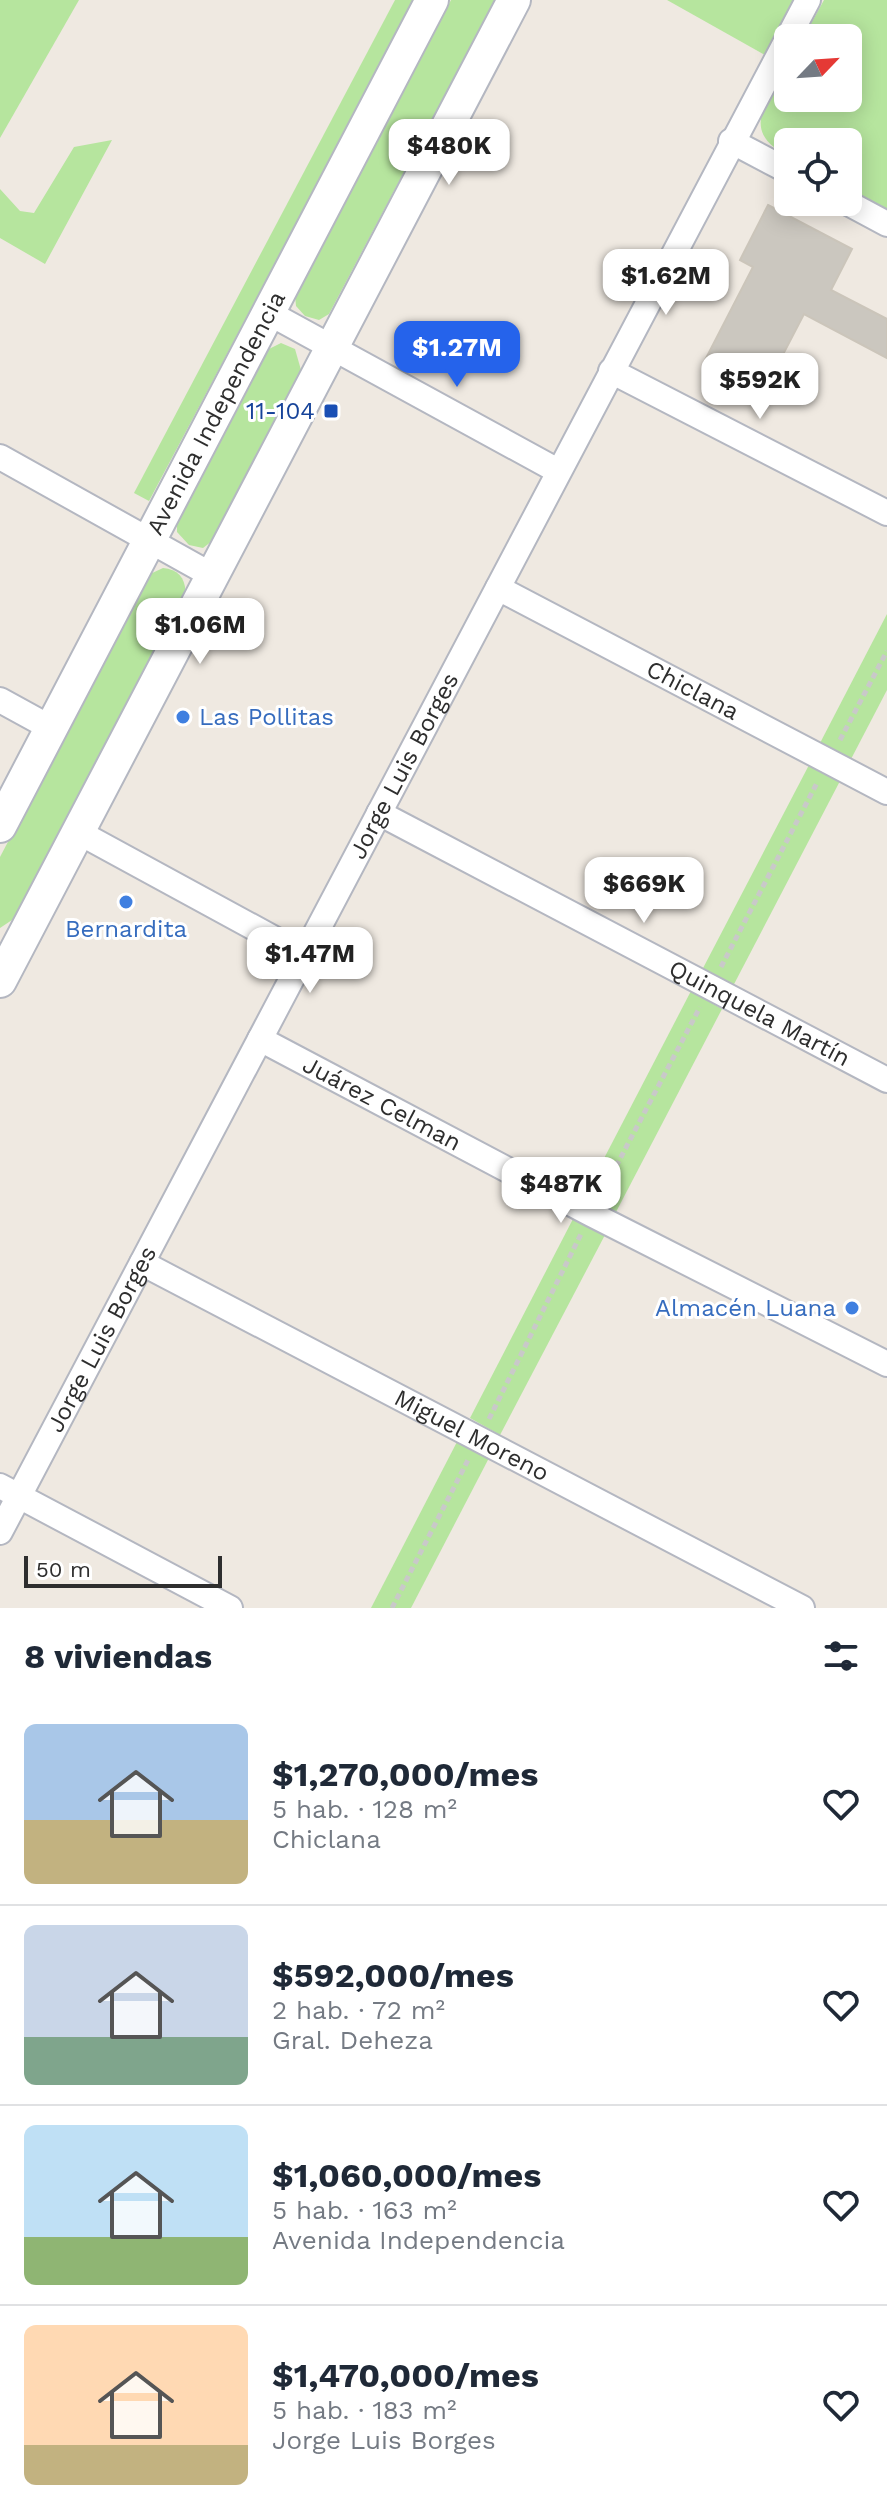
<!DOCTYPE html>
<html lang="es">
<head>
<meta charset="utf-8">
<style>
  body { margin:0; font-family:"Work Sans",sans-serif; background:#f2f2f3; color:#1f2937; height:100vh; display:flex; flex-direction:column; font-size:30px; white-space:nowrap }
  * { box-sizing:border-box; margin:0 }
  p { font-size:26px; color:#747a83 }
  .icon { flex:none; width:44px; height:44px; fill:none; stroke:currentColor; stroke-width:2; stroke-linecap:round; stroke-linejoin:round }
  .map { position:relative; height:1608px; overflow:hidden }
  .sheet { display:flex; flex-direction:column; background:#fff; flex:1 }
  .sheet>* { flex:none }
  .needle { width:52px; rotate:65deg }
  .buttons { position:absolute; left:774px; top:24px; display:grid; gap:16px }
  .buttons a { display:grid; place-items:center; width:88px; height:88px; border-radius:12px; background:#fff; box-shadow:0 4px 20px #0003; font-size:40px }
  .scale { position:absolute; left:24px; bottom:20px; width:198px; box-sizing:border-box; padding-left:8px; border:4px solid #2e2e2e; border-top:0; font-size:22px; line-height:28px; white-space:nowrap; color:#2e2e2e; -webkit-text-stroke:6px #fff; paint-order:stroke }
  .price { position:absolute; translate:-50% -68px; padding:0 18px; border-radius:16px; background:#fff; color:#222; font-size:26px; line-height:52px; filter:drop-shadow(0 2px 4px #0008) }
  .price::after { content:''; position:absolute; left:50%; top:48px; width:24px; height:18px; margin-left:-12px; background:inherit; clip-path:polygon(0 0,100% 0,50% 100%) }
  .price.selected { background:#2563eb; color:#fff }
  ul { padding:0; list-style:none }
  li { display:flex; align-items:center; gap:24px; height:200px; padding:0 24px }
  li+li { border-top:2px solid #e0e1e3 }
  li span { display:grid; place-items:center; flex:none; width:224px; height:160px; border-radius:12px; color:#555 }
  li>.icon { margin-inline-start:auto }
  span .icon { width:96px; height:96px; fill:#fffc; stroke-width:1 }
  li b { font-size:34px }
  h2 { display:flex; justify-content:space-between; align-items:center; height:96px; padding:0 24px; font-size:34px }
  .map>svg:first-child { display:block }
  .green { fill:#b6e59e }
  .building { fill:#cbc7bf; stroke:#cbc5ba; stroke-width:2 }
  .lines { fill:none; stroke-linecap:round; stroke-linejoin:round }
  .street-casing { stroke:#b4b7c1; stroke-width:28 }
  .secondary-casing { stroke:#b4b7c1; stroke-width:36 }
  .path { stroke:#c9c9c9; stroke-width:5; stroke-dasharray:6 4; stroke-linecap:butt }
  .street { stroke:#fff; stroke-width:24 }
  .secondary { stroke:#fff; stroke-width:32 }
  .transit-dot { fill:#1a4fb4; stroke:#fff; stroke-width:3 }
  .shop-dot { fill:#3f7fe0; stroke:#fff; stroke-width:3 }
  .labels { text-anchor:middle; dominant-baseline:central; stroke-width:6; stroke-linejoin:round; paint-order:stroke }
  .transit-label { font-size:24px; fill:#164399; stroke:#fff; text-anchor:end }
  .street-label { font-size:24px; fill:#2e2e2e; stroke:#fff }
  .shop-label { font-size:24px; fill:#366cbe; stroke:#fff; text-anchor:start }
</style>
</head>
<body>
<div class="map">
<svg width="887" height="1608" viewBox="0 0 887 1608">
  <rect width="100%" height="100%" fill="#efe9e1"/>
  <g class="green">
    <polygon points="0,0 79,0 0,138"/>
    <polygon points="395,0 415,0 149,501 134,493"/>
    <polygon points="451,0 495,0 329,314 319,320 305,316 296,306 295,295"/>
    <polygon points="667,0 796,0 765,55"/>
    <path d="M824,0H887V209L848,188V142H788V156C738,130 768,102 788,65V98H848V38H803Z"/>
    <polygon points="112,140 45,264 0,238 0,189 20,211 34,213 74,147"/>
    <polygon points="281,343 295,349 301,370 212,541 203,548 189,545 177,532 177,520 267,350"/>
    <path d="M163,568C179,569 187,580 185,596L15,918L0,928V857L148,575Z"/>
    <polygon points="887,614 887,690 850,761 819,745"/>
    <polygon points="809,765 840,781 732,988 701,972"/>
    <polygon points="691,991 722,1009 616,1212 585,1195"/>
    <polygon points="574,1217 606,1233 500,1435 470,1418"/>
    <polygon points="459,1438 490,1456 411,1608 371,1608"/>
  </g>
  <polygon class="building" points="768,205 852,249 831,290 887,319 887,358 804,314 763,393 704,362 753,267 740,260"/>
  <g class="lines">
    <defs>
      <g id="street">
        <polyline points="731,141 788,171"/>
        <polyline points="846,202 887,224"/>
        <polyline points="269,313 558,471"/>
        <polyline points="611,371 887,513"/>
        <polyline points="0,457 215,577"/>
        <path id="s1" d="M498,588L887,792"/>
        <polyline points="0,700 51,728"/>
        <path id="s2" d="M379,813L887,1080"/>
        <polyline points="80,833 304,955"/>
        <path id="s3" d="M260,1039L591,1214L887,1364"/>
        <path id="s4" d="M142,1263L802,1608"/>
        <polyline points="0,1486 230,1608"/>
        <path id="s5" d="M0,1532L808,0"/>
      </g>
      <g id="secondary">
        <path id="s6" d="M0,826L432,0"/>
        <polyline points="0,981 514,0"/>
      </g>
    </defs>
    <use href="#street" class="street-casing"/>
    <use href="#secondary" class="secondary-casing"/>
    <g class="path">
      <polyline points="840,740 887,651"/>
      <polyline points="721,967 818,781"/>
      <polyline points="602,1193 700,1007"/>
      <polyline points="489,1419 581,1234"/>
      <polyline points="392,1608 468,1460"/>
    </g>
    <use href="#street" class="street"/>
    <use href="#secondary" class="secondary"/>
  </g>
  <rect class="transit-dot" x="323" y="403" width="16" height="16" rx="4"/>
  <g class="shop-dot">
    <circle cx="183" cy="717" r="8"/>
    <circle cx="126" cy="902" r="8"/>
    <circle cx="852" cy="1308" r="8"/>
  </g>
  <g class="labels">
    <g class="transit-label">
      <text x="315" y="411">11-104</text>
    </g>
    <g class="street-label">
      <text stroke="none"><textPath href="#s6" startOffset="466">Avenida Independencia</textPath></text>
      <text stroke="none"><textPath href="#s1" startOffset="220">Chiclana</textPath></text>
      <text stroke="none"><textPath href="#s5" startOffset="866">Jorge Luis Borges</textPath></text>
      <text stroke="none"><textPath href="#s2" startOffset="430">Quinquela Martín</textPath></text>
      <text stroke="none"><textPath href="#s3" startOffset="138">Juárez Celman</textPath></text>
      <text stroke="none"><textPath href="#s5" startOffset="218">Jorge Luis Borges</textPath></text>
      <text stroke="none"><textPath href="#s4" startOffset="372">Miguel Moreno</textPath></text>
    </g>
    <g class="shop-label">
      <text x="199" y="717">Las Pollitas</text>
      <text x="126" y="929" text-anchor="middle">Bernardita</text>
      <text x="836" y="1308" text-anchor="end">Almacén Luana</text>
    </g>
  </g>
</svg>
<div class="buttons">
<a><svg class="needle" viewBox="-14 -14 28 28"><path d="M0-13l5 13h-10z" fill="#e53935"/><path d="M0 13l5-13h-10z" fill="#747a83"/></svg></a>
<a><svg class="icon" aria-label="locate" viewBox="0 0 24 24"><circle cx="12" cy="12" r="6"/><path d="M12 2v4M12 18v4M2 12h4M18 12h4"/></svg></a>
</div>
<div class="scale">50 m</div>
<b class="price" style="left:449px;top:187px">$480K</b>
<b class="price" style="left:666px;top:317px">$1.62M</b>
<b class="price selected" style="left:457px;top:389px">$1.27M</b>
<b class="price" style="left:760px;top:421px">$592K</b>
<b class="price" style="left:200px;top:666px">$1.06M</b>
<b class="price" style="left:644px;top:925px">$669K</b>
<b class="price" style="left:310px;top:995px">$1.47M</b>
<b class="price" style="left:561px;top:1225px">$487K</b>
</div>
<section class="sheet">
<h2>8 viviendas<svg class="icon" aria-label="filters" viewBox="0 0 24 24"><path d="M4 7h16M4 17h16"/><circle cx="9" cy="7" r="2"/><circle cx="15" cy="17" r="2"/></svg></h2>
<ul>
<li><span style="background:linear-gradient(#a9c7e8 60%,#c2b280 0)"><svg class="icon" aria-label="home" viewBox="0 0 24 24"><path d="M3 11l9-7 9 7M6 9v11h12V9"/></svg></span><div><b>$1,270,000/mes</b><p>5 hab. · 128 m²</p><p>Chiclana</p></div><svg class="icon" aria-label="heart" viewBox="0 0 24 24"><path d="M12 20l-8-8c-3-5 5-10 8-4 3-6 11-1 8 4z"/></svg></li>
<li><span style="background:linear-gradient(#c9d6e8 70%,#7fa58c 0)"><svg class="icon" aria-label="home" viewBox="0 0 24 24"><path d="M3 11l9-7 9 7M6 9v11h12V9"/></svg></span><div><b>$592,000/mes</b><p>2 hab. · 72 m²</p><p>Gral. Deheza</p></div><svg class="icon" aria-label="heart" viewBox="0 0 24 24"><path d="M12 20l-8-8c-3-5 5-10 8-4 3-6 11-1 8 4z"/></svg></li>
<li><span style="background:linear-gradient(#bfe0f5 70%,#8fb573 0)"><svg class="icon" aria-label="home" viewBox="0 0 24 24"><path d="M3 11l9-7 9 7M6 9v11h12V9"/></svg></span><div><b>$1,060,000/mes</b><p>5 hab. · 163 m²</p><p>Avenida Independencia</p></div><svg class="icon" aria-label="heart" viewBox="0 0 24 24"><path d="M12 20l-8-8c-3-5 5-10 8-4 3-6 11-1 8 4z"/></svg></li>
<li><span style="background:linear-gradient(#ffd9b3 75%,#c2b280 0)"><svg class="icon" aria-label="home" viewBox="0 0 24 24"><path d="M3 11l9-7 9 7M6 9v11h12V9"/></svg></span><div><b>$1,470,000/mes</b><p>5 hab. · 183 m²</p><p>Jorge Luis Borges</p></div><svg class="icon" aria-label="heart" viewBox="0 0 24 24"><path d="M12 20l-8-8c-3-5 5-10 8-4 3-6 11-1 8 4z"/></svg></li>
</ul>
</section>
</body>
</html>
